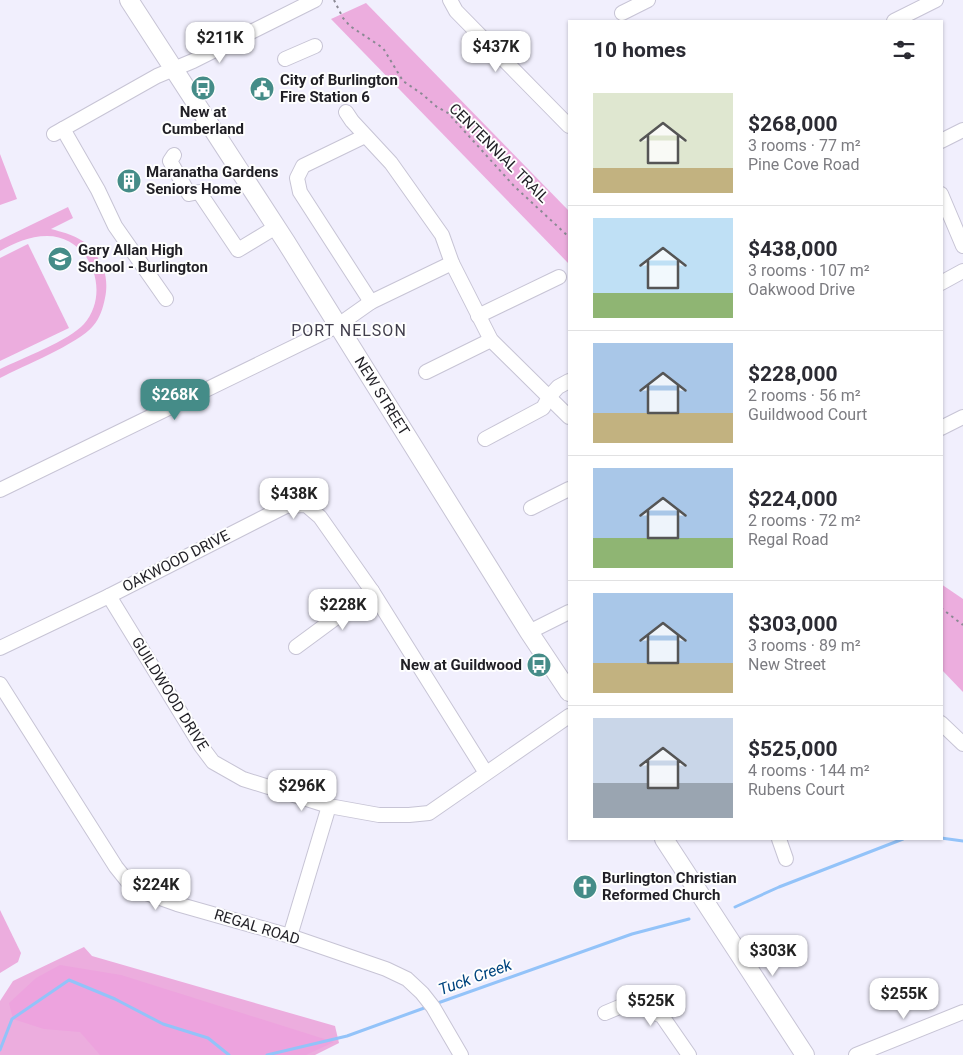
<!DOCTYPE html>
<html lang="en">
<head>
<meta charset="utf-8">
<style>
  body { margin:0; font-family:Roboto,sans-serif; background:#f2f2f3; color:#2b2b33; height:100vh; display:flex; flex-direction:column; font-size:19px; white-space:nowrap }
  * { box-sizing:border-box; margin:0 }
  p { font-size:16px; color:#7c7c81 }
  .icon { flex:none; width:28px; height:28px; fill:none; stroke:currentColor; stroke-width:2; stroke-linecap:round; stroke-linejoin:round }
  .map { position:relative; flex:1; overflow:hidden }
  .details { position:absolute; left:568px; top:20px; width:375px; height:820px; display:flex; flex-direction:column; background:#fff; border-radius:0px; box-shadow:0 1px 4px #0004 }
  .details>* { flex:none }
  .price { position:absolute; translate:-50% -42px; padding:0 11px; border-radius:10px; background:#fff; color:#222; font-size:16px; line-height:32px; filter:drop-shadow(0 1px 2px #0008) }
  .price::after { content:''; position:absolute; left:50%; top:30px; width:15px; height:11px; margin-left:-8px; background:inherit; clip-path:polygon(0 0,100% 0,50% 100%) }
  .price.selected { background:#458c88; color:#fff }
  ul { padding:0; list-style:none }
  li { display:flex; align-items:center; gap:15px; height:125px; padding:0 25px }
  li+li { border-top:1px solid #e1e1e2 }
  li span { display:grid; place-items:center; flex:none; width:140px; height:100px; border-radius:0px; color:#555 }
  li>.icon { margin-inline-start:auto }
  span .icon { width:60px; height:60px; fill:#fffc; stroke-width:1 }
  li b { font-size:21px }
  h2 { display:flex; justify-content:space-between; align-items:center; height:60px; padding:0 25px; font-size:21px }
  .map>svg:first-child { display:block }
  .green { fill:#ecadde }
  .forest { fill:#eda3de }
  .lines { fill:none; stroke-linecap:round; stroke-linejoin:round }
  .stream { stroke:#93c3f9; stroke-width:3 }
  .minor-casing { stroke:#c7c4d5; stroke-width:16 }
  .major-casing { stroke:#c7c4d5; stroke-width:20 }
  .path { stroke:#8b8994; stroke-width:2; stroke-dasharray:2.5 4; stroke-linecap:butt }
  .minor { stroke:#fff; stroke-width:14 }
  .major { stroke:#fff; stroke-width:18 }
  .labels { text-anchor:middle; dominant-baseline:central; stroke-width:4; stroke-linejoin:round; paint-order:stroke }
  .poi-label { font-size:15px; font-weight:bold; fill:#201f25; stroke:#fefefe; text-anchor:start }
  .street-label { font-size:15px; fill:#201f25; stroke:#fefefe }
  .neighbourhood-label { font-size:16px; letter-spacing:1px; fill:#413e4c; stroke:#fefefe }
  .water-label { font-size:16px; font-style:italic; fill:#00457f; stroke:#fefefe }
</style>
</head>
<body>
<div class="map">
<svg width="963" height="1055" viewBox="0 0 963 1055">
  <rect width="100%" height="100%" fill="#f1effd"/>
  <g class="green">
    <polygon points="366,3 569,211 569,264 331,19"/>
    <polygon points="0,154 17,199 0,205"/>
    <path d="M68,207L73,218L51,229C78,236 91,241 103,268C107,277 107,289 105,298C103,308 100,318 93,326C78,344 23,366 0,378V369C21,359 70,340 84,324C112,292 90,236 47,236C29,236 15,243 0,251V240Z"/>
    <polygon points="28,244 69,328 0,361 0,258"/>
    <polygon points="941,584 963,599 963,692 941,669"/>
    <polygon points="0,910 21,953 18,962 0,973"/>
    <polygon points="84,947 92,956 335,1026 339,1043 315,1055 0,1055 0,1001 13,981"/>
  </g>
  <polygon class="forest" points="60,965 121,975 334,1042 306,1055 100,1055 80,1032 44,1029 13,1019 9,1003 36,978"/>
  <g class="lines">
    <g class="stream">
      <polyline points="941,838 963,841"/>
      <polyline points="735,907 779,887 903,839"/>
      <polyline points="435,1004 632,934 689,919"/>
      <polyline points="0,1050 12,1019 69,980 115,999 163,1024 208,1038 229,1055"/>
      <polyline points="267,1055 347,1036 427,1007"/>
    </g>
    <defs>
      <g id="minor">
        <polyline points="450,0 456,11 569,126"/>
        <polyline points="622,13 648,0"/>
        <polyline points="894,21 936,0"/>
        <polyline points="285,59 315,46"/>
        <polyline points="346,112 352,121 391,163 442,235 452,263 491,340 569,417"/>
        <polyline points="63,129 98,190 115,226 166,299"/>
        <polyline points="54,134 157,76 193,61 315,0"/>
        <polyline points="365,136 303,166 297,178 300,192 371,302"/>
        <polyline points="941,141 963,130"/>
        <polyline points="174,155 170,161 189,194 199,192 238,250 276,227"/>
        <polyline points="941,194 963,246"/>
        <polyline points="941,283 963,271"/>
        <polyline points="478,316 559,277"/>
        <polyline points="426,372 491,340"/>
        <polyline points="941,428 963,417"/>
        <polyline points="485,439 543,408 549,397 558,387 569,381"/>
        <polyline points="0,490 337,326 371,302 452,263"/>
        <polyline points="531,508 569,489"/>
        <polyline points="109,596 201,746 213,762 243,779 329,806 379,815 409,815 429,813 569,716"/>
        <polyline points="529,632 569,612"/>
        <polyline points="296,647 372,591"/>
        <polyline points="0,648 109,596 286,506 306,505 320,517 372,591 486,773"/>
        <polyline points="0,684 116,867 128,882 146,893 177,904 290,936 386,969 407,979 422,993 433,1007 461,1055"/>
        <polyline points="941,723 963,744"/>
        <polyline points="779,839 786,859"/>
        <polyline points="290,936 329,806"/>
        <polyline points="605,1013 624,1005 641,1007 662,1016 689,1055"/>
        <polyline points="856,1055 963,1012"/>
      </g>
      <g id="major">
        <path id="s1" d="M129,0L286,242L529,632L569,692"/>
        <polyline points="664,839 805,1055"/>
      </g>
    </defs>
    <use href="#minor" class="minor-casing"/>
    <use href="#major" class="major-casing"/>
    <g class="path">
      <polyline points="334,0 343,18 350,26 383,48 403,81 422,94 437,107 448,113 514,186 569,237"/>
      <polyline points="941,608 963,625"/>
    </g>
    <use href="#minor" class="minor"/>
    <use href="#major" class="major"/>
  </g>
  <defs>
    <symbol id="bus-disc" viewBox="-11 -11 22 22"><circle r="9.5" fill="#458c88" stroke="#fefefe"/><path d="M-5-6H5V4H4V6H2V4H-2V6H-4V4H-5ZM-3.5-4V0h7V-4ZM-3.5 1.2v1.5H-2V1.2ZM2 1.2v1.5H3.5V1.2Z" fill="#fff"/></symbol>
    <symbol id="civic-disc" viewBox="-11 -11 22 22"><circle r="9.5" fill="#458c88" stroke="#fefefe"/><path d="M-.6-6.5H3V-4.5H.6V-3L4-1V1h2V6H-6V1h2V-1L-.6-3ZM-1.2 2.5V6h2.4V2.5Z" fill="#fff"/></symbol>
    <symbol id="building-disc" viewBox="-11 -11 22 22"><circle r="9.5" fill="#458c88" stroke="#fefefe"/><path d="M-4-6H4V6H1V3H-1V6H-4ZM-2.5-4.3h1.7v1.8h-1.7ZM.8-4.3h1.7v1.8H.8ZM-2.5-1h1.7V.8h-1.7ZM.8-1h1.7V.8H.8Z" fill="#fff"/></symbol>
    <symbol id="school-disc" viewBox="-11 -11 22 22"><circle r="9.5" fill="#458c88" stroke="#fefefe"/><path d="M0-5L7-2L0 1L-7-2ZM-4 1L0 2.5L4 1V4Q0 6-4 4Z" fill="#fff"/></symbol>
    <symbol id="church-disc" viewBox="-11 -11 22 22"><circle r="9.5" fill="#458c88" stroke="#fefefe"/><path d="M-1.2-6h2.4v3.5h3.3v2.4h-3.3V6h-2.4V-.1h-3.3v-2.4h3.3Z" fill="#fff"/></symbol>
  </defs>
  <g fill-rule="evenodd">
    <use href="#bus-disc" x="189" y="74" width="28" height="28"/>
    <use href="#civic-disc" x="248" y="75" width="28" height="28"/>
    <use href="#building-disc" x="115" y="167" width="28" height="28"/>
    <use href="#school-disc" x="46" y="245" width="28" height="28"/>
    <use href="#bus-disc" x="525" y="651" width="28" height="28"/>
    <use href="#church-disc" x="571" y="873" width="28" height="28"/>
  </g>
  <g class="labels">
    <g class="poi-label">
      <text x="280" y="80">City of Burlington<tspan x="280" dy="17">Fire Station 6</tspan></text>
      <text x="203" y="112" text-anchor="middle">New at<tspan x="203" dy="17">Cumberland</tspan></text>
      <text x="146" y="172">Maranatha Gardens<tspan x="146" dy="17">Seniors Home</tspan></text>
      <text x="78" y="250">Gary Allan High<tspan x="78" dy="17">School - Burlington</tspan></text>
      <text x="522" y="665" text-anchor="end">New at Guildwood</text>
      <text x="602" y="878">Burlington Christian<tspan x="602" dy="17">Reformed Church</tspan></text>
    </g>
    <g class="street-label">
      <text transform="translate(499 153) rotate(45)">CENTENNIAL TRAIL</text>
      <text stroke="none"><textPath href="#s1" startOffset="470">NEW STREET</textPath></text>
      <text transform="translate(176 561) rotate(-27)">OAKWOOD DRIVE</text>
      <text transform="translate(170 694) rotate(58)">GUILDWOOD DRIVE</text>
      <text transform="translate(257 927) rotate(17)">REGAL ROAD</text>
    </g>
    <g class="neighbourhood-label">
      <text x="349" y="330">PORT NELSON</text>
    </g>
    <g class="water-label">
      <text transform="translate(475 977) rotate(-20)">Tuck Creek</text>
    </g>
  </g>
</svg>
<b class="price" style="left:220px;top:64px">$211K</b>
<b class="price" style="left:496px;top:73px">$437K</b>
<b class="price selected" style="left:175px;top:421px">$268K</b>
<b class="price" style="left:294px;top:520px">$438K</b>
<b class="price" style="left:343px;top:631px">$228K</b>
<b class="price" style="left:302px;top:812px">$296K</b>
<b class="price" style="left:156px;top:911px">$224K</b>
<b class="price" style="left:773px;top:977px">$303K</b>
<b class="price" style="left:904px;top:1020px">$255K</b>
<b class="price" style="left:651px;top:1027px">$525K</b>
<section class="details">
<h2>10 homes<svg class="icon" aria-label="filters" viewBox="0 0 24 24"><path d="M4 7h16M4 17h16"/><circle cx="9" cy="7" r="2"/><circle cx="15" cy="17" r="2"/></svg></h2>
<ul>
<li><span style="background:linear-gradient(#dfe7d0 75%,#c2b280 0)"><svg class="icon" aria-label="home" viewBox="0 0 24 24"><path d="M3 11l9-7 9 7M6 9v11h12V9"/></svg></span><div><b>$268,000</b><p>3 rooms · 77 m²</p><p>Pine Cove Road</p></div></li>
<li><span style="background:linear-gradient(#bfe0f5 75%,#8fb573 0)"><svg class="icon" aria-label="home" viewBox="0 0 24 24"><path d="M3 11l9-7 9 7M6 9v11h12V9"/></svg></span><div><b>$438,000</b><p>3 rooms · 107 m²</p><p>Oakwood Drive</p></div></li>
<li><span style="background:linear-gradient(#a9c7e8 70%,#c2b280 0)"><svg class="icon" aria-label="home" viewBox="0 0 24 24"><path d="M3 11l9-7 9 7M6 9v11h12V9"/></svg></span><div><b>$228,000</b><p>2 rooms · 56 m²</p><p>Guildwood Court</p></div></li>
<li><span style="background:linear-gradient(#a9c7e8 70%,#8fb573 0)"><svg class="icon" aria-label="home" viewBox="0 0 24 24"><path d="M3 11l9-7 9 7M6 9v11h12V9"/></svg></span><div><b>$224,000</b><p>2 rooms · 72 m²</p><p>Regal Road</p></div></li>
<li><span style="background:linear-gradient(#a9c7e8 70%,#c2b280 0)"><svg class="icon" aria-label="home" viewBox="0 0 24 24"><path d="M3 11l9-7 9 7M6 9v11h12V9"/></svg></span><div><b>$303,000</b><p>3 rooms · 89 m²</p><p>New Street</p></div></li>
<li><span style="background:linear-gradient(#c9d6e8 65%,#9aa5b1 0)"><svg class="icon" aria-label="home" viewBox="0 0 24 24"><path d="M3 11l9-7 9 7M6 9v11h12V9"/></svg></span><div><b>$525,000</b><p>4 rooms · 144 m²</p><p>Rubens Court</p></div></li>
</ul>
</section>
</div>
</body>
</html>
